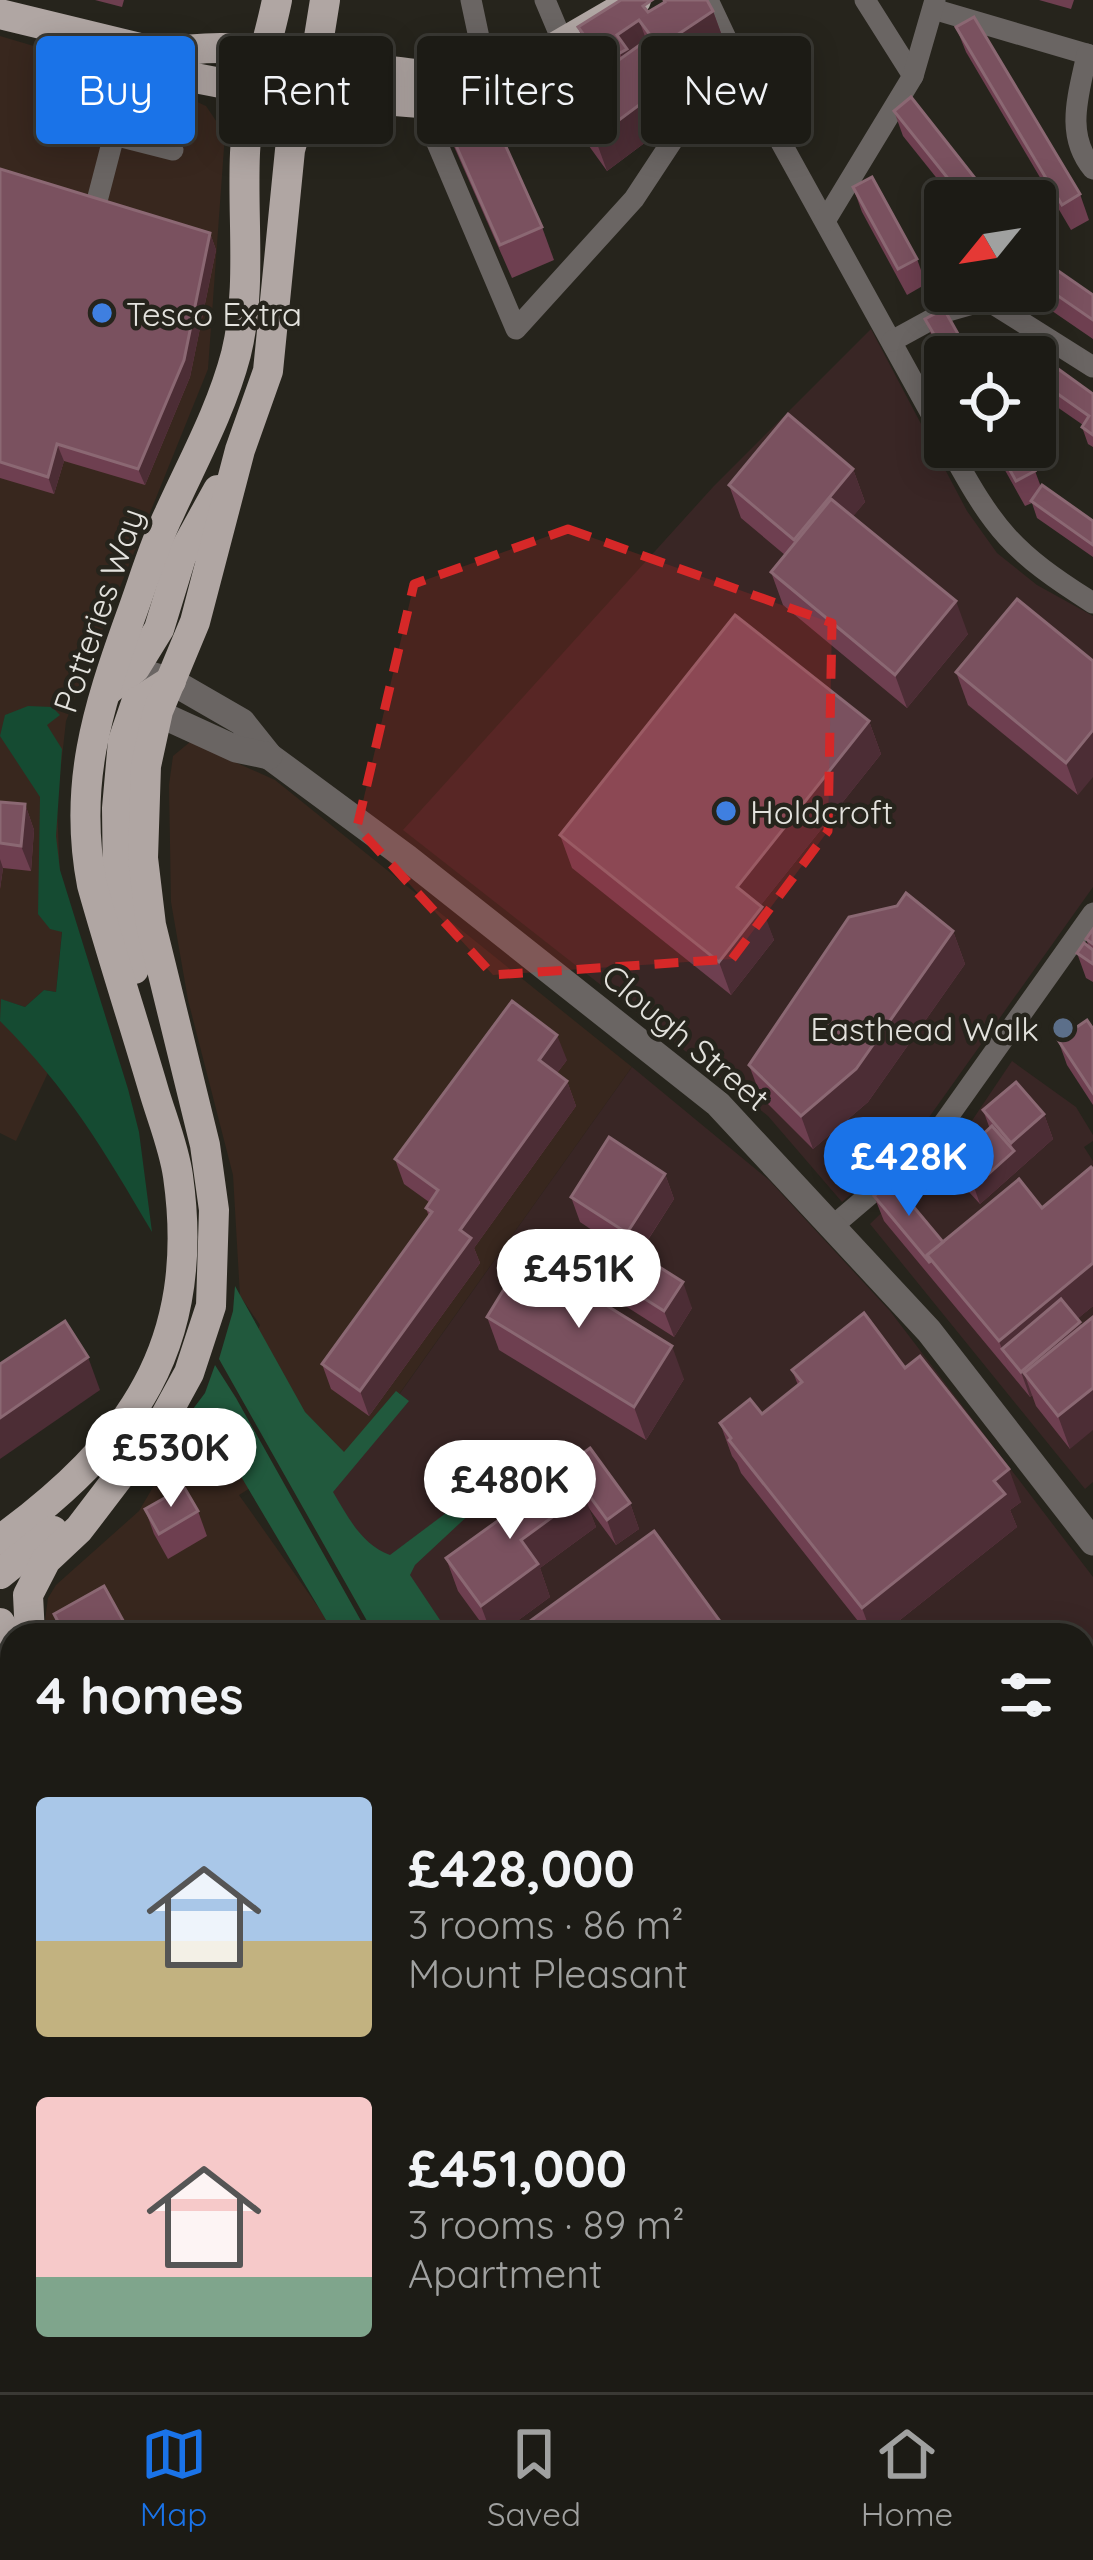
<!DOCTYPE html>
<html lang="en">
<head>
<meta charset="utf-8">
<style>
  body { margin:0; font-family:Quicksand,sans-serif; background:#292822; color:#f1f3f6; height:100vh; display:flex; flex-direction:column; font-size:45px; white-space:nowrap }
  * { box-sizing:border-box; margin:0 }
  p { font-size:39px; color:#a0a1a0 }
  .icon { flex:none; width:66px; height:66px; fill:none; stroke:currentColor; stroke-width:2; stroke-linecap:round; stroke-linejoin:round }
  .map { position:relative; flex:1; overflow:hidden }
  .panel { position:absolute; left:0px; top:1623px; width:1095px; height:771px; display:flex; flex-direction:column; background:#1c1b15; border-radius:36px 36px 0 0; box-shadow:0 6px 30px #0003,0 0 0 3px #3a3934 }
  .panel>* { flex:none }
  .banner { position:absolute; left:36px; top:36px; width:1023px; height:108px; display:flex; gap:24px }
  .needle { width:78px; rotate:240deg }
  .buttons { position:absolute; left:924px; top:180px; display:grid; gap:24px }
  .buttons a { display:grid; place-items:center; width:132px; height:132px; border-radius:12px; background:#1c1b15; box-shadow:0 6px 30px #0003,0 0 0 3px #3a3934; font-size:60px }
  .price { position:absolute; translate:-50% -102px; padding:0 27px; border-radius:42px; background:#fff; color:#222; font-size:39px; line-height:78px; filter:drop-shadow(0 3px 6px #0008) }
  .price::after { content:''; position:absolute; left:50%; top:72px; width:36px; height:27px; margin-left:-18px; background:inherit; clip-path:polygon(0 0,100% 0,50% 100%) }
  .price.current { background:#1a73e8; color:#fff }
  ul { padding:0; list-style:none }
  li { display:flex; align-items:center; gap:36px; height:300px; padding:0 36px }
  li span { display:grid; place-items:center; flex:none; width:336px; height:240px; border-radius:12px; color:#555 }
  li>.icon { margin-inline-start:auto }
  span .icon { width:144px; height:144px; fill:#fffc; stroke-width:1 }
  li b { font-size:51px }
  h2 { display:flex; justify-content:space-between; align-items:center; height:144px; padding:0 36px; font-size:51px }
  .tag { padding:0 42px; border-radius:12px; background:#1c1b15; box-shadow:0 6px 30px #0003,0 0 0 3px #3a3934; font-size:42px; line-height:108px }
  .tag.current { background:#1a73e8; color:#fff }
  .tabs { display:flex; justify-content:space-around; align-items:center; height:168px; border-top:3px solid #3a3934; background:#1c1b15; font-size:33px; color:#a0a1a0 }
  .tabs a { display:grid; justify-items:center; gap:6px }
  .tabs .current { color:#1a73e8 }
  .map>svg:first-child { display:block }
  .commercial { fill:#38271e }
  .industrial { fill:#392625 }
  .green { fill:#154b32 }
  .forest { fill:#21593d }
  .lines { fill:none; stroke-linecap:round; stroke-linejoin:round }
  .minor { stroke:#6a6563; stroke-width:21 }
  .tertiary { stroke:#6a6563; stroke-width:27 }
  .secondary { stroke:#928a87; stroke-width:30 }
  .primary { stroke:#b0a6a3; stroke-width:30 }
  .trunk { stroke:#beb3b0; stroke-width:33 }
  .wall { fill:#6e3f50 }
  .shaded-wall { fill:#4c2d35 }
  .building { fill:#7a515f; stroke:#8b6873; stroke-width:3 }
  .marked { fill:#d62828; fill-opacity:0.2; stroke:#d62828; stroke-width:9; stroke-dasharray:24 15; stroke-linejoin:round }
  .shop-dot { fill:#3f7fe0; stroke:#26241c; stroke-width:4.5 }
  .service-dot { fill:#5c6f8a; stroke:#26241c; stroke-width:4.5 }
  .labels { text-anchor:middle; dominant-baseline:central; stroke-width:9; stroke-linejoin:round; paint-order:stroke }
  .poi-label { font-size:33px; fill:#e3e2dd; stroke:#26241c; text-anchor:start }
  .street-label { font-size:33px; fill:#e3e2dd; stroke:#26241c }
</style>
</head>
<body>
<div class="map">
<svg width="1093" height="2392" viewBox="0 0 1093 2392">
  <rect width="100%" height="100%" fill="#26241c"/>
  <g class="commercial">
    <polygon points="0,36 152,81 206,106 225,134 208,369 66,721 57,803 62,931 56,992 44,990 25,1007 3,1000 53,1062 16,1141 0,1133"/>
    <polygon points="190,742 275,780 632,1067 338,1480 255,1338 260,1325 240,1296 233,1175 188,1000 171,902 169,785 173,756"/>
    <polygon points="206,1397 258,1483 239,1495 338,1635 43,1635 48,1598 56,1585 139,1511"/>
    <polygon points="0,1747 12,1765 12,2349 0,2350"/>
  </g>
  <g class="industrial">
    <polygon points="871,329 967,511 997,553 1037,585 1093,616 1093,887 910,1144 842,1202 768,1116 403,830 713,487"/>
    <polygon points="1012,1061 1076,1107 1093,1135 1093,1141 1084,1147 1093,1161 1093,1482 1085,1489 870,1224 965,1131"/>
    <polygon points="632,1067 769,1180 890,1311 1093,1577 1093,1714 1083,1722 1083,1635 414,1635 319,1481 339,1479"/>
  </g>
  <g class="green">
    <path d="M28,706L52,707L60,715L47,725L62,749L56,836L60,870L128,1089L139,1132L152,1232C103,1149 69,1090 0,1021L1,999L25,1007L44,990L56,992L62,932L50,929L38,914L40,797L0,736L5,715Z"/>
    <polygon points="1093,2181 1093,2392 812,2392 819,2382 1083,2382 1083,2194"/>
  </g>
  <g class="forest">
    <path d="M235,1286L305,1412L344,1452L396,1391L409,1401L333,1492C348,1517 361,1544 390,1555L514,1462L519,1468L415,1565L410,1575L450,1635H375L219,1359L233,1311Z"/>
    <polygon points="215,1365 236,1398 369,1635 335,1635 214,1431 193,1409 205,1393"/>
  </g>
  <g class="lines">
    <g class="minor">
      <polyline points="471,0 488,80"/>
      <polyline points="545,0 564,45"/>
      <polyline points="708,0 742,72 945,439"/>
      <polyline points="865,0 913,76"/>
      <polyline points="933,9 1093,56"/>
      <path d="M1087,54C1079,94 1064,134 1093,169"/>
      <polyline points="420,103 516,329 634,199 690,114 742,72"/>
      <polyline points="114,135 173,150"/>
      <polyline points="98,197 137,47"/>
      <polyline points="825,221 913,76 935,0"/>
      <polyline points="892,341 945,312 987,300 1093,367"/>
      <path d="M949,447C994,530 1012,552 1093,603"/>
      <polyline points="834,1225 901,1168 943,1124 1093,913"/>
      <polyline points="1083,1962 1093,1974"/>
      <polyline points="750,2382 754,2392"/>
      <polyline points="703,2392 725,2382"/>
    </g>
    <g class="tertiary">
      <polyline points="116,665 171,681 242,722 269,756 406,857 718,1104 929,1331 1093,1542"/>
      <polyline points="140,705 236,749 269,756"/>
    </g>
    <g class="secondary">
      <polyline points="1083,2156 1093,2143"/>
      <polyline points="792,2392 804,2382"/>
    </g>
    <g class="primary">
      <path d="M0,14L165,54C239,36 325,63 399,72C425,75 448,77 473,84"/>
      <polyline points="165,54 180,71 195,78 257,90 420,103 440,100 473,84 519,68 636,0"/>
      <polyline points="107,691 135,668 159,629 181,557 218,490"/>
      <polyline points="134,969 118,886 117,808 123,741 136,703 171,681"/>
      <path d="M0,1540C131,1444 202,1345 178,1176C174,1147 161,1116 153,1088C133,1020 111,953 92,885C73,786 97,710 130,618C143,583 153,547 169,514C193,461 221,411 236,354C252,290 242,218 245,153C247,102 267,50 277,0"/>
      <polyline points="0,1574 53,1531"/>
      <polyline points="0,1623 12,1644"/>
      <polyline points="30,1635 28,1595 46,1560 79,1529 166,1415 189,1373 211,1306 214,1210 205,1145 151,925 143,858 146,766 158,711 195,622 240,450 268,371 290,150 316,56 325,0"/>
      <polyline points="0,1691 12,1712"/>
      <polyline points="509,2382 523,2392"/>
      <polyline points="389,2392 406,2382"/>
    </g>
    <g class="trunk">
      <polyline points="0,2378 12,2376"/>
      <polyline points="179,2382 233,2392"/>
      <polyline points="559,2382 593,2392"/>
    </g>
  </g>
  <g class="wall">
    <polygon points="95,0 124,0 122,7"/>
    <polygon points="1039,0 1074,0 1071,9"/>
    <polygon points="643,6 648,12 713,11 725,44 671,80 651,53 649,54 682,115 607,171 553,96 541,63 583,41 578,27"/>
    <polygon points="956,27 1080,194 1089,220 1071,230 966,52"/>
    <polygon points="440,109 542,227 554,260 512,278 452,142"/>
    <polygon points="894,111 993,201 955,201 903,136"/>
    <polygon points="0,169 210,233 216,250 190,377 145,485 64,461 54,494 0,478"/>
    <polygon points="853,187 917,259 926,284 907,295 862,212"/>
    <polygon points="1035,256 1038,264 1093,295 1093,339 1039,302 1035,290"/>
    <polygon points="925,319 971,357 945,357 945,363 935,344"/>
    <polygon points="1035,371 1093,394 1093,447 1088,444 1082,427 1083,425 1037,393 1035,386"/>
    <polygon points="992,447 1021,447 1035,471 1041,487 1093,521 1093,557 1037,518 1032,503 1025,506"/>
    <polygon points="853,469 865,502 853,516 968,634 907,708 783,605 771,572 785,555 741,518 729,485"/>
    <polygon points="1017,599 1078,795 968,705 956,672"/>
    <polygon points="869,721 881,754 760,906 774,940 731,995 572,868 560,835"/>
    <polygon points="0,802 25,804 34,830 31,871 3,868 0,889"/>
    <polygon points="1093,929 1093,982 1086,978 1077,953 1089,947 1086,939"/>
    <polygon points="953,931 965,964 868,1102 813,1149 761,1097 749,1065"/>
    <polygon points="1093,1029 1093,1105 1067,1065 1058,1040"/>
    <polygon points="567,1060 557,1073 567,1081 576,1106 474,1248 480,1263 369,1416 331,1389 322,1364 429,1217 426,1208 429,1202 404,1184 395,1159"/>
    <polygon points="983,1110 1044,1114 1053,1139 980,1204 958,1180 952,1163 990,1129"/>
    <polygon points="665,1174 674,1199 639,1254 692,1308 674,1337 594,1286 585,1261 601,1236 580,1222 571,1197"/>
    <polygon points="874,1196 943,1242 1093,1306 1077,1319 1070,1449 1036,1406 1032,1395 1030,1397 1011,1374 884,1221"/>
    <polygon points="487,1317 684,1379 646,1440 499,1350"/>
    <polygon points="905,1368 1021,1502 1010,1510 1017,1527 881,1635 869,1635 741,1473 737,1463 732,1456 720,1423 762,1414 798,1385 792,1370"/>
    <polygon points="567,1465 630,1503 639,1529 616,1545 588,1507 596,1527 540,1568 550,1597 498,1635 490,1635 458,1591 446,1558 572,1478"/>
    <polygon points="145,1509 198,1511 207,1536 168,1559 154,1534"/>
  </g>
  <g class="shaded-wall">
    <polygon points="713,11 725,44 671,80 659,47"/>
    <polygon points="639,20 651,53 633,66 632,86 620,53 617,35"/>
    <polygon points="611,39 623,72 618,98 606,65 603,45"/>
    <polygon points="670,82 682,115 607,171 595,138"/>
    <polygon points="210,233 216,250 190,377 145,485 138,469"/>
    <polygon points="57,444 64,461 54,494 48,477"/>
    <polygon points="853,469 865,502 806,573 794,540"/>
    <polygon points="956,601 968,634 907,708 895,675"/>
    <polygon points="869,721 881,754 749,920 737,887"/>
    <polygon points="1093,730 1093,777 1078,795 1066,763"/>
    <polygon points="25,804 34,830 31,871 21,846"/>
    <polygon points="0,859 3,868 0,889"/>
    <polygon points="762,907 774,940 731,995 719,962"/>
    <polygon points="953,931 965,964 868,1102 813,1149 801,1116"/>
    <polygon points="557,1035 567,1060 548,1085 539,1060"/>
    <polygon points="567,1081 576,1106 474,1248 480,1263 369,1416 360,1391 460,1230"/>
    <polygon points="1044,1114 1053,1139 980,1204 974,1187 1014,1151 1011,1143"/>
    <polygon points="665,1174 674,1199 636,1258 627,1233"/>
    <polygon points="1093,1263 1093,1306 1018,1368 1002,1349 1011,1374 999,1341"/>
    <polygon points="683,1282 692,1308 674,1337 664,1311"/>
    <polygon points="1080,1322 1090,1347 1024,1373 1032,1395 1030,1397 1021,1372"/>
    <polygon points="672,1346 684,1379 646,1440 634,1407"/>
    <polygon points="88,1357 100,1390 0,1459 0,1418"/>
    <polygon points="1093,1388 1093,1430 1070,1449 1058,1416"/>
    <polygon points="1009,1469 1021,1502 1010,1510 1017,1527 881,1635 872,1635 862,1608 994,1481"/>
    <polygon points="584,1494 596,1527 540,1568 550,1597 498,1635 492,1635 481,1606 521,1540"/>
    <polygon points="630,1503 639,1529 616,1545 607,1520"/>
    <polygon points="12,1945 12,1976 1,1983 0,1953"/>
  </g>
  <g class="building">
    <polygon points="621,0 652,0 643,6 648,12 665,2 664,0 707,0 713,11 659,47 639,20 617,35 627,49 620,53 611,39 603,45 613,60 606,65 578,27"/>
    <polygon points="974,17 1080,194 1062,205 956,27"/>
    <polygon points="579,35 605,70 641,44 670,82 595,138 541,63"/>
    <polygon points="481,91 542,227 500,245 440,109"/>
    <polygon points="911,97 993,201 966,201 894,111"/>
    <polygon points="0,169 210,233 184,360 138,469 57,444 48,477 0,462"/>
    <polygon points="872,177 917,259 898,269 853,187"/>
    <polygon points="1041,259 1093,295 1093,320 1035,280 1035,269"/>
    <polygon points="944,309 971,357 947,357 925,319"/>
    <polygon points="1043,358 1093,394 1093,435 1082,427 1089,416 1035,378 1035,371"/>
    <polygon points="788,414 853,469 794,540 729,485"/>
    <polygon points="997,447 1021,447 1035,471 1016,481"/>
    <polygon points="1042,485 1093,521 1093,545 1031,501"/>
    <polygon points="831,499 956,601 895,675 771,572"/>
    <polygon points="1017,599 1093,661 1093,730 1066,763 956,672"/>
    <polygon points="735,615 869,721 737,887 762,907 719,962 560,835"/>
    <polygon points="0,802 25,804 21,846 0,843"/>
    <polygon points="906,893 953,931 856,1069 801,1116 749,1065 849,917 897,906"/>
    <polygon points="1093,929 1093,944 1086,939"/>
    <polygon points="1084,943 1093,950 1093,964 1077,953"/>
    <polygon points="512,1001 557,1035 539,1060 567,1081 460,1230 471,1238 360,1391 322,1364 432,1212 426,1208 438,1190 395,1159"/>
    <polygon points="1087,1020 1093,1029 1093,1093 1058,1040"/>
    <polygon points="1016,1082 1044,1114 1011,1143 983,1110"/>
    <polygon points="992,1126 1014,1151 974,1187 952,1163"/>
    <polygon points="609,1137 665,1174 627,1233 571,1197"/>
    <polygon points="1091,1167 1093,1169 1093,1263 999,1341 927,1255 1019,1179 1042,1208"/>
    <polygon points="892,1181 943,1242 927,1255 930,1263 874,1196"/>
    <polygon points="604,1232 683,1282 664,1311 585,1261"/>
    <polygon points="525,1255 672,1346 634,1407 487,1317"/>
    <polygon points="1061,1299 1080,1322 1021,1372 1002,1349"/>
    <polygon points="864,1313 905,1368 920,1356 1009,1469 994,1481 1005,1494 862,1608 729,1440 731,1438 720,1423 750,1399 762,1414 802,1382 792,1370"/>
    <polygon points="1093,1317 1093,1388 1058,1416 1024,1373"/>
    <polygon points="65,1321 88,1357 0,1418 0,1364"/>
    <polygon points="590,1448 630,1503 607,1520 567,1465"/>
    <polygon points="567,1471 584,1494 521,1540 538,1564 481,1606 446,1558"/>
    <polygon points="184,1487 198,1511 159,1534 145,1509"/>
    <polygon points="654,1531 730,1635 511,1635"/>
    <polygon points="104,1586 131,1635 65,1635 54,1614"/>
    <polygon points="0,1735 12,1753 12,1945 0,1953"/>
  </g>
  <path class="marked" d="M568,529L832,623L828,831L732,959L493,975L357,827L414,584Z"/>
  <g class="shop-dot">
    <circle cx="102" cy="313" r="12"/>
    <circle cx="726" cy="811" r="12"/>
  </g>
  <circle class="service-dot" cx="1063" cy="1028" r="12"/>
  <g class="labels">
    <g class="poi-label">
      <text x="126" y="313">Tesco Extra</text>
      <text x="750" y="811">Holdcroft</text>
      <text x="1039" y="1028" text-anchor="end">Easthead Walk</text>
    </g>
    <g class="street-label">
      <text transform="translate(98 610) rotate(-71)">Potteries Way</text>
      <text transform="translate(686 1037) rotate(40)">Clough Street</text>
    </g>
  </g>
</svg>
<div class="buttons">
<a><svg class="needle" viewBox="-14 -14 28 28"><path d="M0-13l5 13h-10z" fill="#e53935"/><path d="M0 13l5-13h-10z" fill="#a0a1a0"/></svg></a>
<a><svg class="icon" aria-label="locate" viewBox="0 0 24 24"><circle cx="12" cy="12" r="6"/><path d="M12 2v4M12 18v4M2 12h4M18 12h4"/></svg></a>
</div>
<b class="price current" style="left:909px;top:1219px">£428K</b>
<b class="price" style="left:579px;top:1331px">£451K</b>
<b class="price" style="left:171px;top:1510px">£530K</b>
<b class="price" style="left:510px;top:1542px">£480K</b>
<div class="banner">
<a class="tag current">Buy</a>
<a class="tag">Rent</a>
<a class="tag">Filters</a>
<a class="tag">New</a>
</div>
<section class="panel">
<h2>4 homes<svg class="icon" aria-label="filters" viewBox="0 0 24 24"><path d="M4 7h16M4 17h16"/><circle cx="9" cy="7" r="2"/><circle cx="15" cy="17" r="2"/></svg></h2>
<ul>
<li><span style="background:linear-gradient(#a9c7e8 60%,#c2b280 0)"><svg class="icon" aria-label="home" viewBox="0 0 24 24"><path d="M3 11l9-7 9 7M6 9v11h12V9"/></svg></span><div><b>£428,000</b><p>3 rooms · 86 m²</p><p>Mount Pleasant</p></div></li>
<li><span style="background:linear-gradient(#f6c9c9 75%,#7fa58c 0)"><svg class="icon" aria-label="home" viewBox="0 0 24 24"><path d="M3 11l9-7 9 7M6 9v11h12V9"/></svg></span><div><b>£451,000</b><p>3 rooms · 89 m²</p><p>Apartment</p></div></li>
</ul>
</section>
</div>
<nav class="tabs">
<a class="current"><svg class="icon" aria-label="map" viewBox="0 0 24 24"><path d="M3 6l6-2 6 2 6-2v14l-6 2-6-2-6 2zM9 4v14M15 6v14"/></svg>Map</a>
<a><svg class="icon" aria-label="saved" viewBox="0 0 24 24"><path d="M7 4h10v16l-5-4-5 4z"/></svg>Saved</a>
<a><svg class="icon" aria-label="home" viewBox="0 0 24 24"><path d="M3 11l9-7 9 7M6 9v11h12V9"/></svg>Home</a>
</nav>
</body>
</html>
